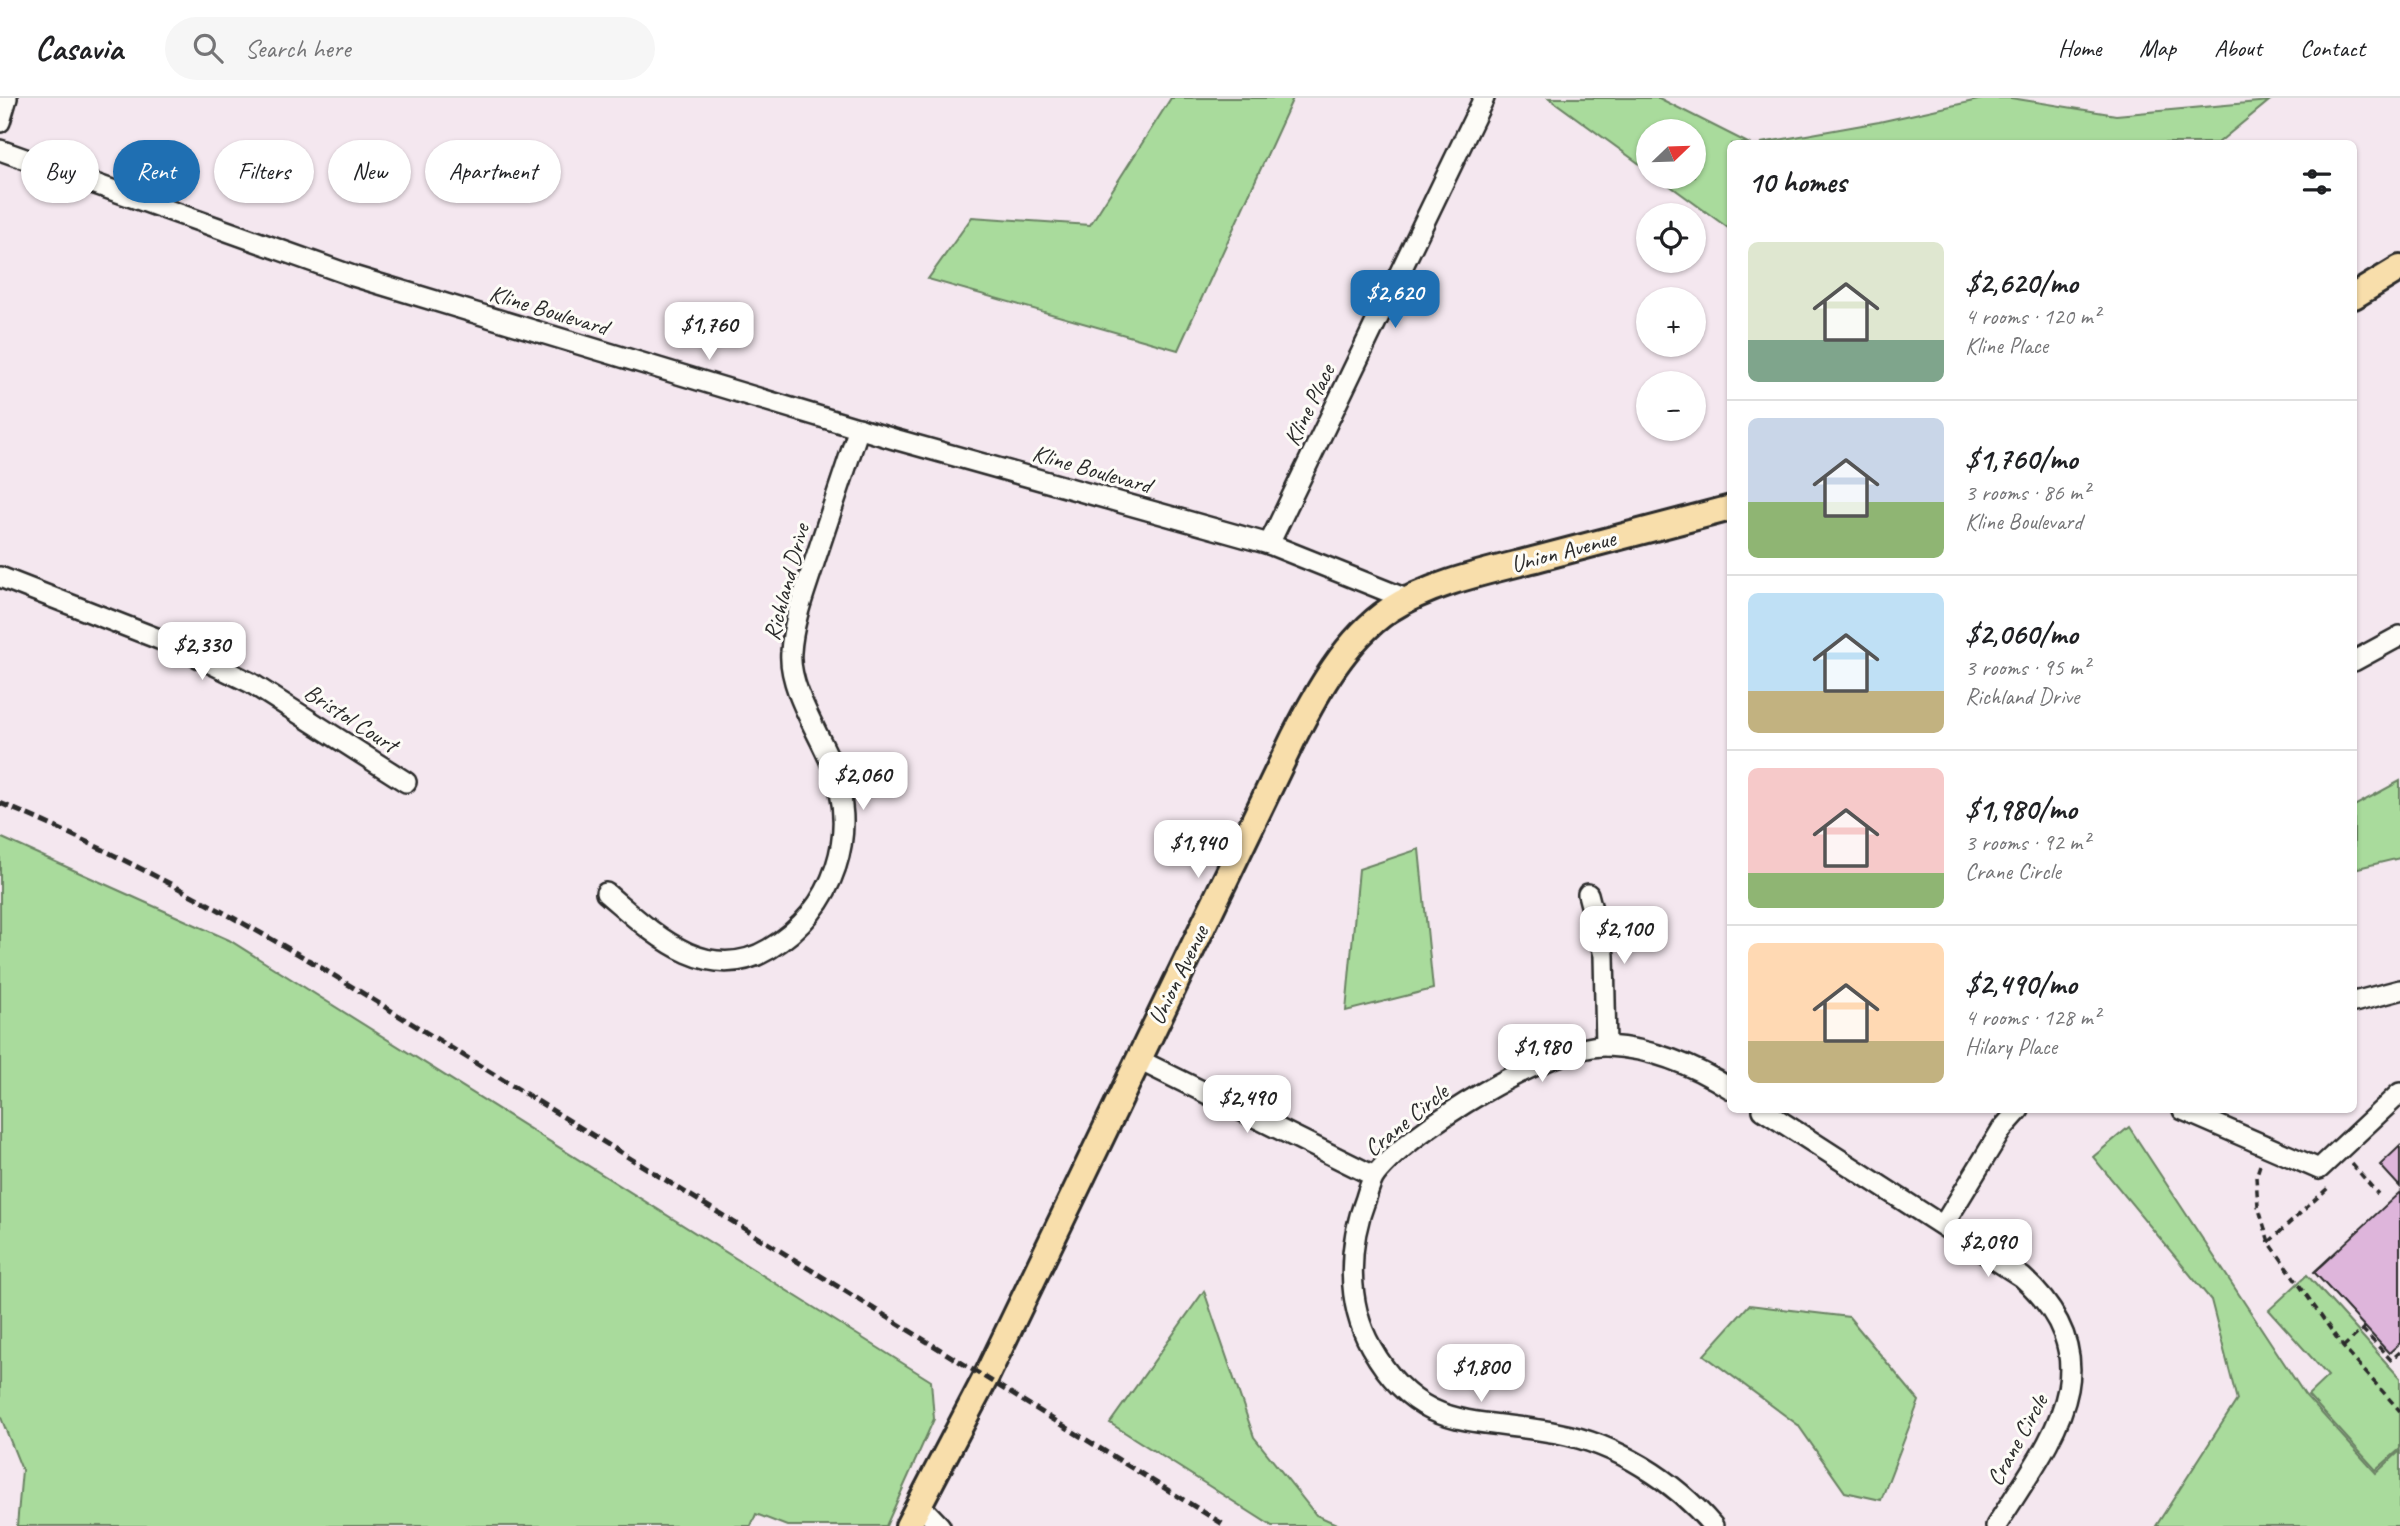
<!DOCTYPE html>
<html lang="en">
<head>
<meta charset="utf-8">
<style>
  body { margin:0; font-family:Caveat,sans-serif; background:#f6f6f6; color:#202124; height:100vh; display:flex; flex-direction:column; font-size:26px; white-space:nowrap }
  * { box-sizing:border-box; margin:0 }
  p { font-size:23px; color:#757577 }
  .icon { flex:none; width:38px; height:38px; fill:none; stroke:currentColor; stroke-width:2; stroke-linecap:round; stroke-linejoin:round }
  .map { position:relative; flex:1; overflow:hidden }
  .sheet { position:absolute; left:1727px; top:42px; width:630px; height:973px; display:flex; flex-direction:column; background:#fff; border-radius:10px; box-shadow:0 2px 5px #0004 }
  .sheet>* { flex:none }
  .top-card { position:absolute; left:21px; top:42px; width:665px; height:63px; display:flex; gap:14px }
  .needle { width:46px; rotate:67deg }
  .tools { position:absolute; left:1636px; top:21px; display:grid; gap:14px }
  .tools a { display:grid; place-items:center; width:70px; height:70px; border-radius:50%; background:#fff; box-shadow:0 2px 5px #0004; font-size:35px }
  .price { position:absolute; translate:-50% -60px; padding:0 16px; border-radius:14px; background:#fff; color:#222; font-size:23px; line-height:46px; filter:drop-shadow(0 2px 4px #0008) }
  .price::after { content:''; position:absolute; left:50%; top:42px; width:21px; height:16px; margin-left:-10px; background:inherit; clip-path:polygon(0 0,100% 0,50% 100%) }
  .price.selected { background:#1f6fb2; color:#fff }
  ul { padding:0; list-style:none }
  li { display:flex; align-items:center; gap:21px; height:175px; padding:0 21px }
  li+li { border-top:2px solid #e0e0e0 }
  li span { display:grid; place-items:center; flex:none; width:196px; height:140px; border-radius:10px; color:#555 }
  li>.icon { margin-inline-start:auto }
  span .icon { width:84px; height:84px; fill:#fffc; stroke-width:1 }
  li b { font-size:30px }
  h2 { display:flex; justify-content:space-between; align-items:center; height:84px; padding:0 21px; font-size:30px }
  .chip { padding:0 24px; border-radius:32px; background:#fff; box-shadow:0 2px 5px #0004; font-size:24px; line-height:63px }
  .chip.selected { background:#1f6fb2; color:#fff }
  header { display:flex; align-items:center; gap:42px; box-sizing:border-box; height:98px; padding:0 35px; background:#fff; border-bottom:2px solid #e0e0e0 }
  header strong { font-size:33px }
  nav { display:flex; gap:38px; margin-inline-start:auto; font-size:24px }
  .search { width:490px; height:63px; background:#f6f6f6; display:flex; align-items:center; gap:18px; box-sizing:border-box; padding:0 24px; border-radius:38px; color:#757577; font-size:26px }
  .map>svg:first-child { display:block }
  .green { fill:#a9db9c; stroke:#6a8364; stroke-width:2 }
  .building { fill:#deb5db; stroke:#2b2b2b; stroke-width:2 }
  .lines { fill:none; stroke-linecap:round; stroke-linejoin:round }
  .minor-casing { stroke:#2b2b2b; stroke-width:24 }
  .major-casing { stroke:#2b2b2b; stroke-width:30 }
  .path { stroke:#2b2b2b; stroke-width:3.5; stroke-dasharray:7 5; stroke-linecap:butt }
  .minor { stroke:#fdfcf7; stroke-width:19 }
  .major { stroke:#f8deab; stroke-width:24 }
  .rail { stroke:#2b2b2b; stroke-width:5; stroke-dasharray:10 5; stroke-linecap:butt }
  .labels { text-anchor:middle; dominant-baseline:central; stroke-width:6; stroke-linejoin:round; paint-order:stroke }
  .street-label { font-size:24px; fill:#2b2b2b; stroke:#fdfcf7 }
</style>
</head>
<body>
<header>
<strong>Casavia</strong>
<div class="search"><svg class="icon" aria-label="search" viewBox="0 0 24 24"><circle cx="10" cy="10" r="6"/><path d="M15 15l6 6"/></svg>Search here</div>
<nav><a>Home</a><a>Map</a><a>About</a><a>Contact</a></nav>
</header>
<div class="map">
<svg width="2400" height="1428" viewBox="0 0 2400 1428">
  <rect width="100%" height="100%" fill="#f4e7ef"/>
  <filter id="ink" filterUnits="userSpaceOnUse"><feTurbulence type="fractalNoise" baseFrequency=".0143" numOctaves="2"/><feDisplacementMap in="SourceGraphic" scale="14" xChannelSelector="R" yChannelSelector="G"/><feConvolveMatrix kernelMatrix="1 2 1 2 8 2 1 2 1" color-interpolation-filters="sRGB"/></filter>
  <g filter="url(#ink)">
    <g class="green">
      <polygon points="1171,0 1293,0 1178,252 928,181 972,119 1090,127"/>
      <polygon points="1549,0 1659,0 1748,45 1731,46 1731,132 1658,79 1694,79 1694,33 1648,33 1648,72"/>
      <polygon points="1987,0 2011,0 2116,17 2269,3 2218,45 1761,45 1879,24"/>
      <polygon points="2400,683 2400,760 2354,771 2354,708"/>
      <polygon points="0,739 229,842 931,1283 934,1321 886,1428 787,1428 756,1416 751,1428 17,1428 22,1372 0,1317"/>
      <polygon points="1419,751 1433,891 1346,913 1359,771"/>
      <polygon points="2129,1029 2305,1297 2376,1375 2400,1353 2400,1428 2156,1428 2237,1302 2211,1202 2093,1059"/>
      <polygon points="2307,1177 2400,1280 2400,1351 2376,1372 2308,1297 2328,1278 2269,1212"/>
      <polygon points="1204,1193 1254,1339 1316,1417 1341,1428 1272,1428 1110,1325"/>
      <polygon points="1749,1207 1849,1219 1919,1303 1881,1402 1845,1394 1798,1327 1704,1257"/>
    </g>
    <g class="building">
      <polygon points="2400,1048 2400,1089 2380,1067"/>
      <polygon points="2400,1094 2400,1245 2389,1255 2314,1174"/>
    </g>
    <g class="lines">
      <defs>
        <g id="minor">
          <polyline points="0,24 7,0"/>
          <polyline points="0,52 353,178 894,341 1269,446 1409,502"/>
          <polyline points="1269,446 1484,0"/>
          <polyline points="0,479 169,545 251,585 406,684"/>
          <polyline points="2354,563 2400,538"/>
          <path d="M606,795C651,833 706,889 769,851C835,811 861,734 830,663C817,632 788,588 791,554C793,522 806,491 815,462C830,418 844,374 859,330"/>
          <polyline points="1588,796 1604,857 1606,948"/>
          <polyline points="2354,904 2400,892"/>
          <polyline points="1137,961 1374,1078"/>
          <path d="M1763,1012L2022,1179C2118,1266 2049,1343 1996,1428"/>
          <polyline points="2183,1012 2319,1071 2400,995"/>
          <polyline points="1944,1126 2002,1031 2019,1012"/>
          <polyline points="919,1406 940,1428"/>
          <path d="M1713,1428C1674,1382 1616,1346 1557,1335C1475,1319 1420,1336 1371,1249C1346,1205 1348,1146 1366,1100C1368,1093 1371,1082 1376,1076C1412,1031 1549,946 1607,948C1651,950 1695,968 1731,991"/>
        </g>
        <g id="major">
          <polyline points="2354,198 2400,170"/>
          <path d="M908,1428L986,1279L1294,639C1317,594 1346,541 1389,512C1433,484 1490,473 1540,460C1603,443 1667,427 1731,410"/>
        </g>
      </defs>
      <use href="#minor" class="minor-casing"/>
      <use href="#major" class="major-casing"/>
      <g class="path">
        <polyline points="2352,1066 2378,1096"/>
        <polyline points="2260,1067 2256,1079 2258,1108 2269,1144 2343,1249 2400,1313"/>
        <polyline points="2269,1144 2329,1089"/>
        <polyline points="2362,1231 2391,1262 2400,1254"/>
        <polyline points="2343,1249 2365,1229"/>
      </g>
      <use href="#minor" class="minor"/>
      <use href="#major" class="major"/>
      <path class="rail" d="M0,705C108,750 210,806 312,864L1226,1428"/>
    </g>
  </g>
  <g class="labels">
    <g class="street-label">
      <text transform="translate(549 212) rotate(17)">Kline Boulevard</text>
      <text transform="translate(1309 307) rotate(-64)">Kline Place</text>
      <text transform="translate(1092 371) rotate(16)">Kline Boulevard</text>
      <text transform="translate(1563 453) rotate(-15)">Union Avenue</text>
      <text transform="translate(786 484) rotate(-75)">Richland Drive</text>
      <text transform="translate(351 620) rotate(33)">Bristol Court</text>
      <text transform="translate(1178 877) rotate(-64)">Union Avenue</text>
      <text transform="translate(1406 1022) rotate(-39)">Crane Circle</text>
      <text transform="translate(2017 1342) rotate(-61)">Crane Circle</text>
    </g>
  </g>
</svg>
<div class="tools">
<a><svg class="needle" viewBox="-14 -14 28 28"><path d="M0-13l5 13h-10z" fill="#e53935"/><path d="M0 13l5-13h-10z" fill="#757577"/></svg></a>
<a><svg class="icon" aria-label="locate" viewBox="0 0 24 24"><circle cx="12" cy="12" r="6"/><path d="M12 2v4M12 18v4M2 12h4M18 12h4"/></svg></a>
<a>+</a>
<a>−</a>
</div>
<b class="price selected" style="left:1395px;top:232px">$2,620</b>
<b class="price" style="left:709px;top:264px">$1,760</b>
<b class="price" style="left:202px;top:584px">$2,330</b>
<b class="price" style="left:863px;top:714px">$2,060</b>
<b class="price" style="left:1198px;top:782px">$1,940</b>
<b class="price" style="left:1624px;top:868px">$2,100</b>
<b class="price" style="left:1542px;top:986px">$1,980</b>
<b class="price" style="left:1247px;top:1037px">$2,490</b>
<b class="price" style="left:1988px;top:1181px">$2,090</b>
<b class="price" style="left:1481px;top:1306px">$1,800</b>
<div class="top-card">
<a class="chip">Buy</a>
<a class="chip selected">Rent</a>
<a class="chip">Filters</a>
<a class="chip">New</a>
<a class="chip">Apartment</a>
</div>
<section class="sheet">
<h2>10 homes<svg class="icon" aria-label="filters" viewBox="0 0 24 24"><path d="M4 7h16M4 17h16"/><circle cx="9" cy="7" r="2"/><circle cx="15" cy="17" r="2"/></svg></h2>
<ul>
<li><span style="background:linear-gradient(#dfe7d0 70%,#7fa58c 0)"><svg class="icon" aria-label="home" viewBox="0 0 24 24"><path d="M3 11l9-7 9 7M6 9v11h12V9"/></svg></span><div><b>$2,620/mo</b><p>4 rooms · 120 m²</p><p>Kline Place</p></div></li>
<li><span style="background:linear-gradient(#c9d6e8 60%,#8fb573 0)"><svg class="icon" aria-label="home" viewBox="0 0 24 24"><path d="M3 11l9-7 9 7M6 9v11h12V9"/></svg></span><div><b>$1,760/mo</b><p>3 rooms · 86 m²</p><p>Kline Boulevard</p></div></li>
<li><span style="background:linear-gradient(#bfe0f5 70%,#c2b280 0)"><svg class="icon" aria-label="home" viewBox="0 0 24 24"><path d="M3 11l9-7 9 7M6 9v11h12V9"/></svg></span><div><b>$2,060/mo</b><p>3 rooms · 95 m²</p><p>Richland Drive</p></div></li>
<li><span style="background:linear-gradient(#f6c9c9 75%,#8fb573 0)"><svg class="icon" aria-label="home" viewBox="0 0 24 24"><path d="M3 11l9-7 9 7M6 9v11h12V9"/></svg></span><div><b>$1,980/mo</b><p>3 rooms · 92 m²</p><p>Crane Circle</p></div></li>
<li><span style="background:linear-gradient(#ffd9b3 70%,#c2b280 0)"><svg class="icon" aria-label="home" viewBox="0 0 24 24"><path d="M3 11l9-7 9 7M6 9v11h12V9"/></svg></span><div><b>$2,490/mo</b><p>4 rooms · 128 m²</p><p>Hilary Place</p></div></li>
</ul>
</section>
</div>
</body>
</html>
